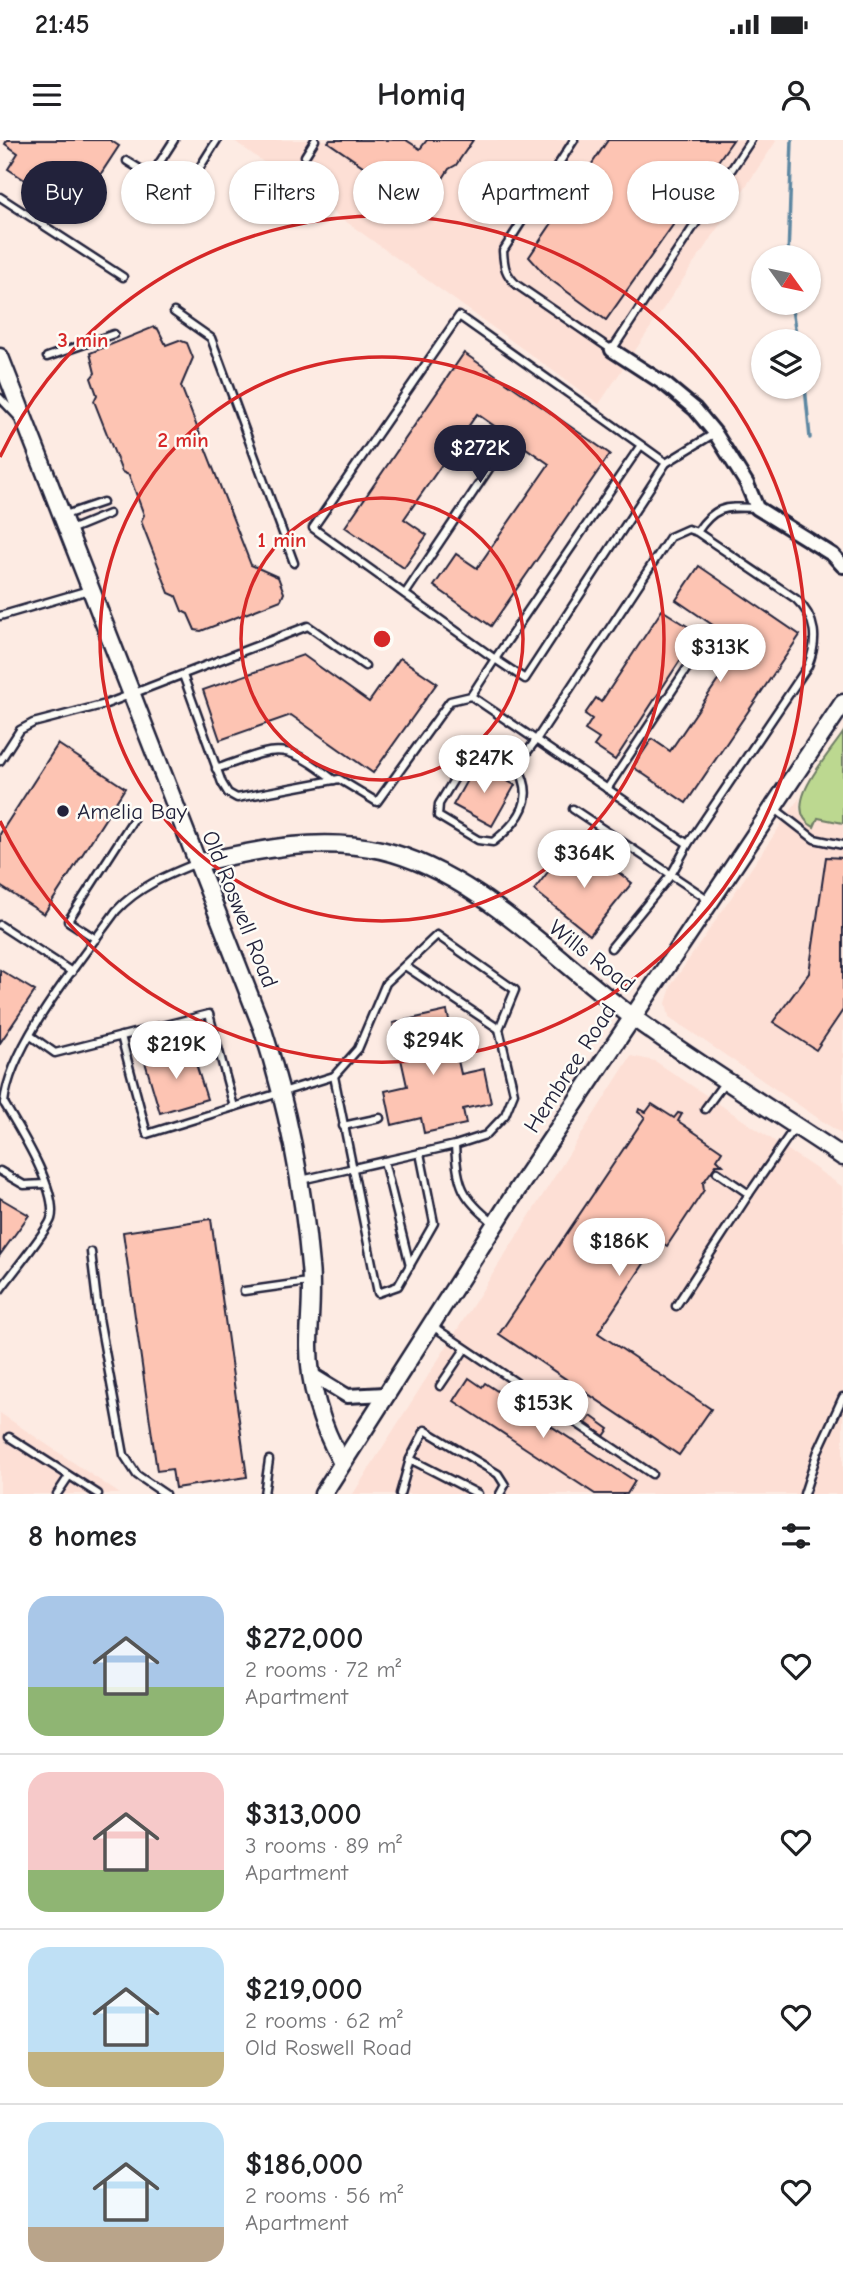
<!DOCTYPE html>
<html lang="en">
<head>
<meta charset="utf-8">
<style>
  body { margin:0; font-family:"Comic Neue",sans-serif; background:#f2f2f2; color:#202124; height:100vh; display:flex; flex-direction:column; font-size:26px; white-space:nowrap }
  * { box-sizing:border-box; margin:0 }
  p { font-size:23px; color:#757577 }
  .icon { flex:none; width:38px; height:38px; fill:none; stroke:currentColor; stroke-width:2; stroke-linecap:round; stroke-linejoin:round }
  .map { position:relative; height:1354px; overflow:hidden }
  .details { display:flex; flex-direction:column; background:#fff; flex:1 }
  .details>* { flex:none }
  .hud { position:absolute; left:21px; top:21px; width:802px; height:63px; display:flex; gap:14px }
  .needle { width:46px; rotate:123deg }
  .controls { position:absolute; left:751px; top:105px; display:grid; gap:14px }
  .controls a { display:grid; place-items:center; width:70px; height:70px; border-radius:50%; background:#fff; box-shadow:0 2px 5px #0004; font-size:35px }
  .price { position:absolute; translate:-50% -60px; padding:0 16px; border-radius:24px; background:#fff; color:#222; font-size:23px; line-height:46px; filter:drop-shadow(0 2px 4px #0008) }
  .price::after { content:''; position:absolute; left:50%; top:42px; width:21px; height:16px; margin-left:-10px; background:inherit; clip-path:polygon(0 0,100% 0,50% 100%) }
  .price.on { background:#22223b; color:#fff }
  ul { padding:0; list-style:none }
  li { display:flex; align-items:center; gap:21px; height:175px; padding:0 28px }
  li+li { border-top:2px solid #e0e0e0 }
  li span { display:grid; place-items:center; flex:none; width:196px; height:140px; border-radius:21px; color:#555 }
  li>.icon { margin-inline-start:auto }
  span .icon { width:84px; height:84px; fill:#fffc; stroke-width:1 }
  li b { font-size:30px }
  h2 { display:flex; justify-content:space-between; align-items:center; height:84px; padding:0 28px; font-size:30px }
  .pill { padding:0 24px; border-radius:32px; background:#fff; box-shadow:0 2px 5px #0004; font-size:24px; line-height:63px }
  .pill.on { background:#22223b; color:#fff }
  .status { display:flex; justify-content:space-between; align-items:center; height:49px; padding:0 35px; background:#fff; direction:ltr }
  .status svg { height:19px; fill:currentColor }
  header { display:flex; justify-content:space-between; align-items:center; height:91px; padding:0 28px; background:#fff; font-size:32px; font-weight:600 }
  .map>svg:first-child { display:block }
  .built { fill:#fddfd5 }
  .green { fill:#bcd890; stroke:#6f7d66; stroke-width:2 }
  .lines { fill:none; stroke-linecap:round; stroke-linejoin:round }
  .stream { stroke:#5d87a2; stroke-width:3.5 }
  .building { fill:#fdc4b3; stroke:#22223b; stroke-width:2 }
  .service-casing { stroke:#22223b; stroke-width:11 }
  .minor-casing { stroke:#22223b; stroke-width:18 }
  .tertiary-casing { stroke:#22223b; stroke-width:21 }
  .service { stroke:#fdfcf7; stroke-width:6 }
  .minor { stroke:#fdfcf7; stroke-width:12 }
  .tertiary { stroke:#fdfcf7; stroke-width:16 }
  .ring { fill:none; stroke:#d62828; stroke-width:3.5 }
  .poi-dot { fill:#22223b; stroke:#fdfcf7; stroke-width:2.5 }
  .labels { text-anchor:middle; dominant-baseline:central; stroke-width:5; stroke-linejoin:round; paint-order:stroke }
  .poi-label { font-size:23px; fill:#22223b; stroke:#fdfcf7; text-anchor:start }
  .street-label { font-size:23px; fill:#22223b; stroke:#fdfcf7 }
  .centre { fill:#d62828; stroke:#fdfcf7; stroke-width:3.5 }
  .ring-label { font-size:21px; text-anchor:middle; font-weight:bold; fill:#d62828; stroke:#fdfcf7; stroke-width:5; stroke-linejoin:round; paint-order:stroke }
</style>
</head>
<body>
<div class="status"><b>21:45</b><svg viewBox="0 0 49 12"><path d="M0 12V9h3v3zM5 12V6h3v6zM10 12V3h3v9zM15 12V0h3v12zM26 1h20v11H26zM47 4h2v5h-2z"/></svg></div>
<header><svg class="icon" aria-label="menu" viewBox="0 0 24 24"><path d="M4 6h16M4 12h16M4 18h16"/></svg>Homiq<svg class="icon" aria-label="person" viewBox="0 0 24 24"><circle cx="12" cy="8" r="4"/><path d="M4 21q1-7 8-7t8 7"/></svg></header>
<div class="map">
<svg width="843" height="1354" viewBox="0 0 843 1354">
  <rect width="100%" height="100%" fill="#fdebe3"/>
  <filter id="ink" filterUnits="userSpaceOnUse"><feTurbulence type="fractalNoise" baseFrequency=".0143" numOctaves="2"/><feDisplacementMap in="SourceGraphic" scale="14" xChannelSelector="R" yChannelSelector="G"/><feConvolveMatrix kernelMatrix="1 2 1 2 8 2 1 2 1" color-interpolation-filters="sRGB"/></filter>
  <g filter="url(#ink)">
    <g class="built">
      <polygon points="233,0 777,0 599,264"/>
      <polygon points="800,657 799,670 816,686 818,678 843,683 843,995 669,877 666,863 672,844"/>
      <polygon points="631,916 655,921 843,1047 843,1354 353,1354"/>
      <polygon points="0,1273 120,1354 0,1354"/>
    </g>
    <path class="green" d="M843,593V683L818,678L814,687C778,668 828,616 843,593Z"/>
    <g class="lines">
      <g class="stream">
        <polyline points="788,117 792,0"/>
        <polyline points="791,163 797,201"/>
        <polyline points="805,247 810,298"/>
      </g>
    </g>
    <g class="building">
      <polygon points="7,0 110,0 119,6 75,73 8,29 18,13 5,4"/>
      <polygon points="330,0 406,0 420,9 427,0 473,0 456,25 449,29 424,68 328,2"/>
      <polygon points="608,0 733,0 606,180 547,137 529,117"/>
      <polygon points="154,187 158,189 166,205 179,200 187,203 193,218 181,246 251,425 278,437 284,453 281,460 201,491 195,490 188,474 182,471 176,456 169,453 141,381 144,375 129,335 122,332 94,261 97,255 91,238 95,233 90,213"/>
      <polygon points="464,213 610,314 491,486 434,446 456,414 477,428 549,324 477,274 404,379 427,395 404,428 345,387"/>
      <polygon points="699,426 800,495 686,663 633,627 652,599 670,611 742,505 676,460"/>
      <polygon points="662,470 698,493 615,620 594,606 599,599 585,590 592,579 585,574 596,558 601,562"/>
      <polygon points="303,515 369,562 400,518 437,543 373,633 291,575 220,600 203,550"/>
      <polygon points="58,604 125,648 44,774 0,746 0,694"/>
      <polygon points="476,624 515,645 492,686 453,665"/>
      <polygon points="588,709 632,743 590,795 534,750 555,723 568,733"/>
      <polygon points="826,717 843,718 843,870 816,910 773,882 809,833"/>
      <polygon points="0,830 35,851 0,903"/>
      <polygon points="447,871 461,934 484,929 491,963 463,969 466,984 424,993 421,978 392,985 385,951 407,946 393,883"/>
      <polygon points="191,908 207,959 160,973 145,922"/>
      <polygon points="652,964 674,978 678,973 682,974 678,981 722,1011 717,1019 723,1025 716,1025 703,1043 704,1050 667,1106 659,1101 598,1193 711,1269 679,1315 499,1194 645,977 638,972 639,969 646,972"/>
      <polygon points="0,1058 29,1075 0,1115"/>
      <polygon points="211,1079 247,1337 175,1348 172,1329 157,1331 123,1092"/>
      <polygon points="469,1238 482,1247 485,1243 635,1341 627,1354 595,1354 454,1261"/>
      <polygon points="591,1276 609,1289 604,1296 586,1283"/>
    </g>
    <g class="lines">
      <defs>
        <g id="service">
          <path d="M574,0L503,111C504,127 505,134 517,145L612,210L751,0"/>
          <polyline points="305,16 315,0"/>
          <polyline points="127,21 179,53 185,51 217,0"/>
          <polyline points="151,36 174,0"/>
          <polyline points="0,57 123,137"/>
          <polyline points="174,172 211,198 294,423"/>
          <polyline points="47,217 114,194"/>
          <polyline points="0,258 18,277"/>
          <polyline points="666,323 715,293"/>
          <polyline points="62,376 103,362"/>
          <polyline points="70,390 109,374"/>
          <path d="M697,392L796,459C817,479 818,500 808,526L688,704L536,600L670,397L688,389L697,392C715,365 726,367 756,368"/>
          <polyline points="405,454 495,320"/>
          <polyline points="0,476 89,450"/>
          <path d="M183,535L222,643L228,653L237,658L339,639L377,662L450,561L471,556L536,600L517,626L486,609L469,615L439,664L438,676L478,700L493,702C520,681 537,658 517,626"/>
          <polyline points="471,556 495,519 525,539 666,323 641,305 459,176 313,388 495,519 641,305"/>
          <polyline points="0,621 20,590 33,583 106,564 308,486 365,526"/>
          <path d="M216,629C276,608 282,599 334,640"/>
          <polyline points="607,649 699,510"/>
          <polyline points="774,668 814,699 843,705"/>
          <polyline points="573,669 709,760"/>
          <polyline points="0,785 72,832"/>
          <polyline points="96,799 68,781 133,680"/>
          <polyline points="611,808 671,735 688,704"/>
          <polyline points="405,826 499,889"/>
          <polyline points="31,896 55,913 209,874 234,967"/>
          <polyline points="121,896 147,994 334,936 358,909 386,843 437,795 515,850 499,889 514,953 505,975 486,995 455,1005"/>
          <polyline points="334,936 378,1153 398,1146 434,1083 420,1013"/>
          <path d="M4,963C10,904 81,820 116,771C138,747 167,735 197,723"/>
          <polyline points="705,969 724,943"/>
          <polyline points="343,986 380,978"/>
          <polyline points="384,1021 410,1126"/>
          <polyline points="0,1031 24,1045 45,1044"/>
          <polyline points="717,1032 749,1054 795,987"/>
          <path d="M301,1040L455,1005C457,1045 462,1058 494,1083"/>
          <polyline points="91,1112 99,1178 124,1315 137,1335 165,1354"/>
          <path d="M0,1150C9,1137 48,1090 51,1079C59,1051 18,987 4,963"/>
          <polyline points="244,1151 308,1142"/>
          <polyline points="676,1166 749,1054"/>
          <polyline points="431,1185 652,1334"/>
          <polyline points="440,1246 465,1209"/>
          <polyline points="9,1297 98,1354"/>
          <polyline points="410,1319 478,1354"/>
          <polyline points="57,1354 69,1336"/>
          <polyline points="264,1354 269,1320"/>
          <polyline points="400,1354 410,1319 425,1290 498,1334 505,1345 500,1354"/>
          <polyline points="804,1354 818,1311 843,1257"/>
        </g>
        <g id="minor">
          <polyline points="612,210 666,245 695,269 715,293 747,344 757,368 833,415 843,426"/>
          <polyline points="311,1234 347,1256 386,1254"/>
        </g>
        <g id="tertiary">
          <path d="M0,217L263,890C288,968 303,1044 310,1126C313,1153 309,1179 309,1206C309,1248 322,1287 342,1323"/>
          <path d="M197,723C258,710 318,696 381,710C476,732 554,819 631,876C700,926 773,970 843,1017"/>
          <polyline points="323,1354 517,1050 843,563"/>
        </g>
      </defs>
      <use href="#service" class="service-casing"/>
      <use href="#minor" class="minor-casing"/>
      <use href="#tertiary" class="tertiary-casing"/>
      <use href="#service" class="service"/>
      <use href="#minor" class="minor"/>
      <use href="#tertiary" class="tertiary"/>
    </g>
  </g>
  <g class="ring">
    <circle cx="382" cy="499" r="141"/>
    <circle cx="382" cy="499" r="282"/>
    <path d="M0 317A423 423 0 1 1 0 681"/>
  </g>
  <circle class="poi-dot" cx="63" cy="671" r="7"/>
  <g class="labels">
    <g class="poi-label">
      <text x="77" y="671">Amelia Bay</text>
    </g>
    <g class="street-label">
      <text transform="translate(240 769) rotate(68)">Old Roswell Road</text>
      <text transform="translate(592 816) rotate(38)">Wills Road</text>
      <text transform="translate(570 928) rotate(-57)">Hembree Road</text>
    </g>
  </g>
  <circle cx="382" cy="499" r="10" class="centre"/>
  <g class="ring-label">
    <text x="83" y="207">3 min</text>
    <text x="183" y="307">2 min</text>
    <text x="282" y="407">1 min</text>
  </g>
</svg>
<div class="controls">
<a><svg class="needle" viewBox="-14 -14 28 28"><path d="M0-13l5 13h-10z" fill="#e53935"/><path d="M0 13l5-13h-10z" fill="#757577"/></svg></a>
<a><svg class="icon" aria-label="layers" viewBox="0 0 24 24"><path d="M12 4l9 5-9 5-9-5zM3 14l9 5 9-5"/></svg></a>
</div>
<b class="price on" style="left:480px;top:345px">$272K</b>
<b class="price" style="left:720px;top:544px">$313K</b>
<b class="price" style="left:484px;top:655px">$247K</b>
<b class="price" style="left:584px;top:750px">$364K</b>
<b class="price" style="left:433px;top:937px">$294K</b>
<b class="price" style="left:176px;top:941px">$219K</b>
<b class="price" style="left:619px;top:1138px">$186K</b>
<b class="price" style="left:543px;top:1300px">$153K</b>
<div class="hud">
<a class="pill on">Buy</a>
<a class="pill">Rent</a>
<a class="pill">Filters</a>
<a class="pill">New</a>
<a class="pill">Apartment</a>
<a class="pill">House</a>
</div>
</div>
<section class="details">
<h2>8 homes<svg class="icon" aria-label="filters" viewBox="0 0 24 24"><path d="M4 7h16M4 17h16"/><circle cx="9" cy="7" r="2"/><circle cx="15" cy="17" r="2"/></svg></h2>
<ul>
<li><span style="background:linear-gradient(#a9c7e8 65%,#8fb573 0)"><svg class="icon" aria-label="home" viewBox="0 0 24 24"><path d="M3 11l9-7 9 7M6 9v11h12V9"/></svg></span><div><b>$272,000</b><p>2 rooms · 72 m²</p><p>Apartment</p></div><svg class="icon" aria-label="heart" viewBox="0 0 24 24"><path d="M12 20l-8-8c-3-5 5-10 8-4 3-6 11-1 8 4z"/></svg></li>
<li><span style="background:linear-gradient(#f6c9c9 70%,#8fb573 0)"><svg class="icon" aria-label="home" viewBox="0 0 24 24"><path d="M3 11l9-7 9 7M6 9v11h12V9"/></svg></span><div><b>$313,000</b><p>3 rooms · 89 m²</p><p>Apartment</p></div><svg class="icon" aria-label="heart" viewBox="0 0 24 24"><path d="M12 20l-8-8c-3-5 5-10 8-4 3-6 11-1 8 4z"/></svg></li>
<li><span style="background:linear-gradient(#bfe0f5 75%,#c2b280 0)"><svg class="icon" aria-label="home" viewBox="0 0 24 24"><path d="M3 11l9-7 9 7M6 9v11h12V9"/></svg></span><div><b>$219,000</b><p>2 rooms · 62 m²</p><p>Old Roswell Road</p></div><svg class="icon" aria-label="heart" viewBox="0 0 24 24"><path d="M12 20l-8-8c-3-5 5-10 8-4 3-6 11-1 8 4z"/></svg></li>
<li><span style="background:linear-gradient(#bfe0f5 75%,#b9a48a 0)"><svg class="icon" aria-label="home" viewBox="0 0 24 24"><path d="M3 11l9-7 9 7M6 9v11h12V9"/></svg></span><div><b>$186,000</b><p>2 rooms · 56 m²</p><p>Apartment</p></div><svg class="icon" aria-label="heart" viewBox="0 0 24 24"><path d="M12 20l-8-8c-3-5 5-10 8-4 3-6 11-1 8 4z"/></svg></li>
</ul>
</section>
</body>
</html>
